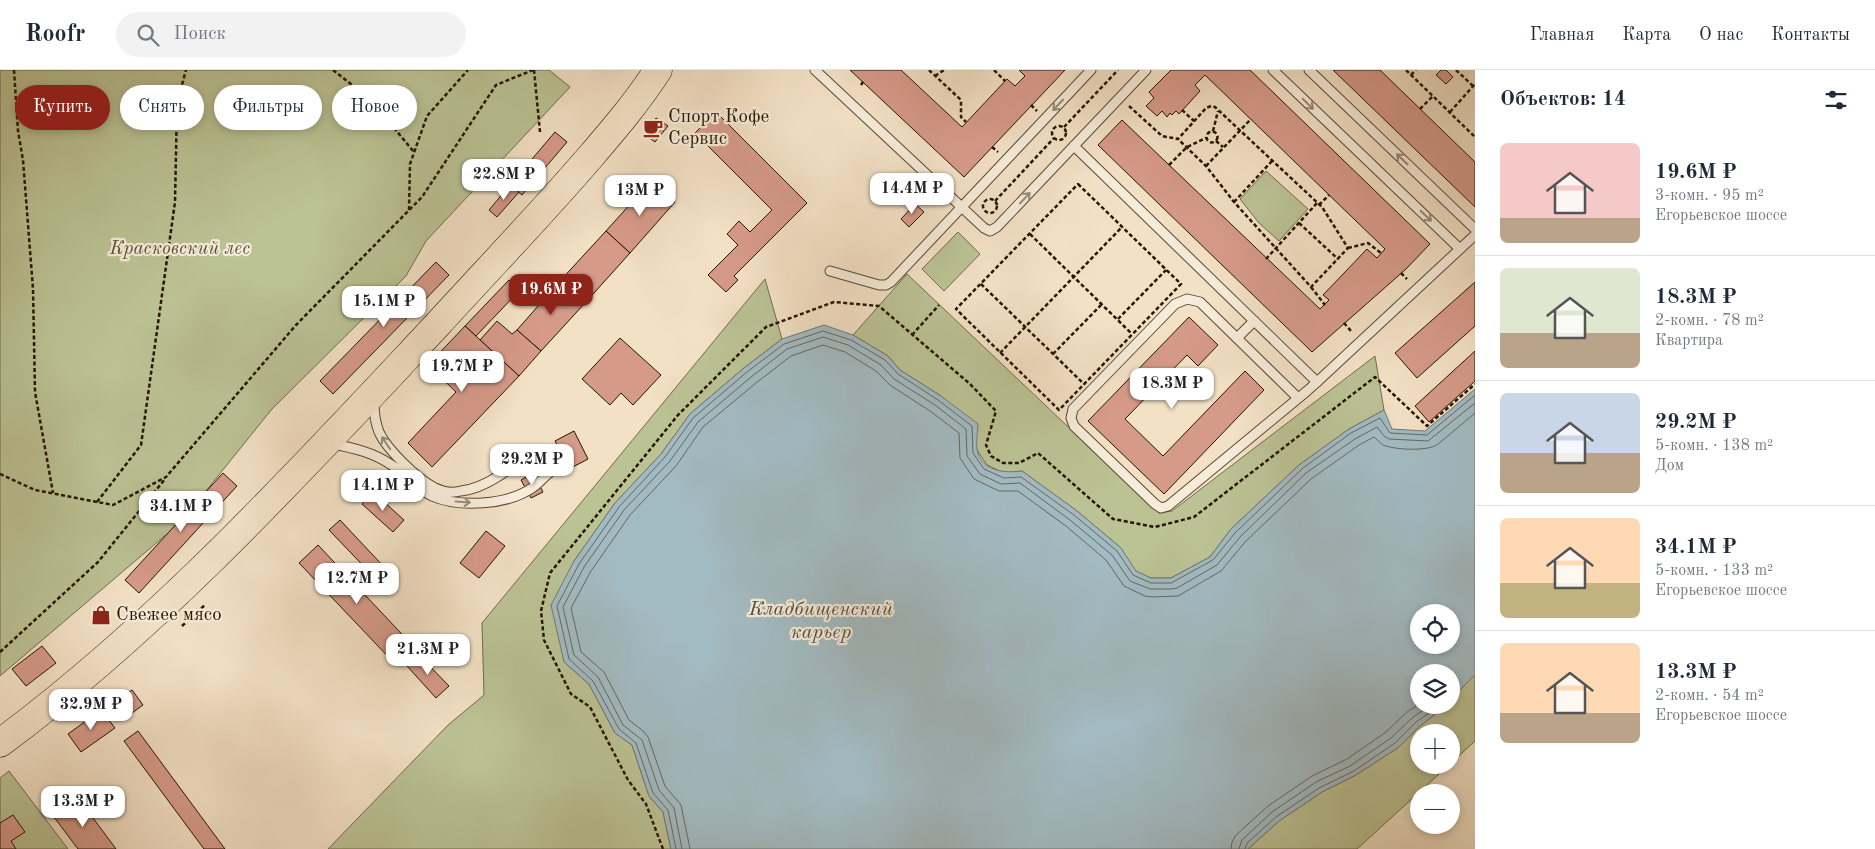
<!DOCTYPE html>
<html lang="ru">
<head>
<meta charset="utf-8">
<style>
  body { margin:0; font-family:"Old Standard TT",serif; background:#f2f2f3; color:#1f2937; height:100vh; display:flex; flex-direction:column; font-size:19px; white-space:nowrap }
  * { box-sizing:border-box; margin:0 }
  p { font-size:16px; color:#747a83 }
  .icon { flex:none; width:28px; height:28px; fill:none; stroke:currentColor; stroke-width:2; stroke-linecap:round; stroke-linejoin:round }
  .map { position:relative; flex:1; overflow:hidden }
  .sheet { display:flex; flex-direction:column; background:#fff; width:400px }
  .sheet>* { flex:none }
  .top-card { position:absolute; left:15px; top:15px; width:475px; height:45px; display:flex; gap:10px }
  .controls { position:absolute; left:1410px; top:534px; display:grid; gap:10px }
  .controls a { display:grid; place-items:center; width:50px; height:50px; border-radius:50%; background:#fff; box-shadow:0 2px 8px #0003; font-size:25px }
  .price { position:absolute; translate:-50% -42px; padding:0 11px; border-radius:10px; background:#fff; color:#222; font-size:16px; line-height:32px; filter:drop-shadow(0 1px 2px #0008) }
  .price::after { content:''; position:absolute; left:50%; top:30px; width:15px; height:11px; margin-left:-8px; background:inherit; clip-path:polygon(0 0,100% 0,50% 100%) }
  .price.on { background:#8f2418; color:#fff }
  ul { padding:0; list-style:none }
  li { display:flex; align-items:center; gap:15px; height:125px; padding:0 25px }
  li+li { border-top:1px solid #e0e1e3 }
  li span { display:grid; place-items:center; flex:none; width:140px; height:100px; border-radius:8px; color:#555 }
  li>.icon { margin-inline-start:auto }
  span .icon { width:60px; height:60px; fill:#fffc; stroke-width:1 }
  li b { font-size:21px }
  h2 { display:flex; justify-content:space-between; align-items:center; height:60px; padding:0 25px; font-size:21px }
  .pill { padding:0 18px; border-radius:22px; background:#fff; box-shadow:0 2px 8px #0003; font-size:18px; line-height:45px }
  .pill.on { background:#8f2418; color:#fff }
  header { display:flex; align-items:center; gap:30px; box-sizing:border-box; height:70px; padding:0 25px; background:#fff; border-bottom:1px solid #e0e1e3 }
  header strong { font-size:24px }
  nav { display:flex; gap:28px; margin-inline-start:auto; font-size:18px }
  .search { width:350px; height:45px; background:#f2f2f3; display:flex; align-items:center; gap:12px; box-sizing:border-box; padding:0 18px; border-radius:28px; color:#747a83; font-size:19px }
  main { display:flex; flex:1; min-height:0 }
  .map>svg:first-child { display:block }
  .green { fill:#bbc294; stroke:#706c4a }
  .water { fill:#a2bac1; stroke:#707874; fill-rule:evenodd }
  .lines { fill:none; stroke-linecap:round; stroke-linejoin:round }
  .shore { stroke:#646861; stroke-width:1 }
  .building { fill:#d69a89; stroke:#251501 }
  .lane-casing { stroke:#584832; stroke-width:11 }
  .primary-casing { stroke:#251501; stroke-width:29 }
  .path { stroke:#251501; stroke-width:2.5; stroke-dasharray:4 2.5; stroke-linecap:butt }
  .lane { stroke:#f7ecda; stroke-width:9 }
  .primary { stroke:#f3e1c6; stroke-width:28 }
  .oneway { stroke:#988b78 }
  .labels { text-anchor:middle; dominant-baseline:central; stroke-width:4.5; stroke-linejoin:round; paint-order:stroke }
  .poi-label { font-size:19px; fill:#251501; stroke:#f7ecda; text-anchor:start }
  .park-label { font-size:19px; font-style:italic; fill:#5a5234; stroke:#f7ecda }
  .water-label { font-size:20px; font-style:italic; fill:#514f44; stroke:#f7ecda }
</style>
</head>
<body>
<header>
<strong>Roofr</strong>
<div class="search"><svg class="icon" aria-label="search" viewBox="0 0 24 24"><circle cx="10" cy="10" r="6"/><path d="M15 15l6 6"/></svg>Поиск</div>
<nav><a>Главная</a><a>Карта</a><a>О нас</a><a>Контакты</a></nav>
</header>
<main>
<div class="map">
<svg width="1475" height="779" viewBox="0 0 1475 779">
  <rect width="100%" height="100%" fill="#f3e1c6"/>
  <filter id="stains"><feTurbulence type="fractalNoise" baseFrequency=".004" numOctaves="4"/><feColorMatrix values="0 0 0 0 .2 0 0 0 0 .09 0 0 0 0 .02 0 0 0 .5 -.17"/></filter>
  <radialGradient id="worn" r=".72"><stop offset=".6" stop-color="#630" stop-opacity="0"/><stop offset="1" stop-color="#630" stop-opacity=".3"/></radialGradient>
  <g class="green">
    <polygon points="0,0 549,0 570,17 426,171 406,206 272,339 181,452 0,606"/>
    <polygon points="1266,101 1308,139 1279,171 1259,153 1240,129"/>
    <polygon points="958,162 980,184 944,221 922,199"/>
    <polygon points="907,204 1159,443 1172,441 1375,286 1384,340 1349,359 1299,395 1231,459 1210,487 1171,508 1151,508 1135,501 1121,478 1077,441 1022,401 1004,403 987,395 941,326 900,300 888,286 853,265"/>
    <polygon points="765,209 782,269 744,298 690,344 661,384 615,433 574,491 564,592 589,614 615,663 632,675 649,726 663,742 671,779 328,779 448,655 484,625 482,553"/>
    <path d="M1475,605V671L1451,693V662H1419V695H1449L1357,779H1248L1279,751L1322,722L1356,705L1399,677L1420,656L1447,635H1451C1451,622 1466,613 1475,605Z"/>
    <polygon points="9,701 68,779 0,779 0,708"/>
  </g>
  <path class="water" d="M824,255L853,265L888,286L900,300L941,326L978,354C978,362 975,375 978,383C985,402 1005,403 1022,401L1077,441L1121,478L1136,501L1151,508H1171L1210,487L1231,459L1299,395L1349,359L1384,340L1392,359L1425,361L1475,319V605L1451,629V602H1419V635H1447L1420,656L1399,677L1356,705L1322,722L1279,751L1248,779H671L663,742L649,726L632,675L615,663L589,614L564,592L551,535L574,491L615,433L661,384L690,344L744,298L782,269ZM1419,542H1451V575H1419Z"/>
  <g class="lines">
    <g class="shore">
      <polyline points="676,779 668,740 653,723 636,673 619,659 593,611 569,589 557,536 579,494 619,437 665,387 693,348 747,302 784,274 823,261 851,270 885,290 898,304 938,330 972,356 973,383 984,399 1004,408 1021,407 1074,445 1117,481 1133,505 1151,513 1171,513 1213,490 1235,463 1303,398 1351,363 1380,348 1390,363 1427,365 1475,325"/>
      <polyline points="682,779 674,738 659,720 642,670 623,655 598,607 574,585 563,537 584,497 624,440 670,391 698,352 751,307 787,279 823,267 848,275 881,295 894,309 935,335 966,359 967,386 980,404 1001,414 1020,413 1070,450 1112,485 1130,511 1150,519 1171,519 1177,518 1217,495 1240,467 1306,403 1355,369 1377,357 1384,366 1389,369 1428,371 1475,333"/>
      <path d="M690,779L681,735L665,716L648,667L643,661L629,650L604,602L581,582L571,538L591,501L630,445L676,396L703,357L756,313L791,286L823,275L845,282L876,301L890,315L930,341L959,363L960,388L974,409L999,421H1018L1066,456L1106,490L1124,516L1145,526L1152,527L1178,526L1221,501L1245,472L1311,409L1359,375L1374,367C1378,370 1381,375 1386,376C1398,380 1427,381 1437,375L1475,343"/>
      <polyline points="1231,779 1232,772 1236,765 1268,736 1312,706 1347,689 1386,662 1407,642 1419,634"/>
      <polyline points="1239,779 1242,770 1272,742 1316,712 1350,696 1391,668 1412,648 1430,635"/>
      <polyline points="1245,779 1247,773 1276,747 1319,718 1354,701 1395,673 1416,652 1441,635"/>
    </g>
  </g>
  <g class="building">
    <polygon points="850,0 901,0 962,57 1007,9 1015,16 1025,6 1019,0 1065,0 964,107"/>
    <polygon points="1171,0 1250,0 1430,174 1406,199 1312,282 1098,75 1122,50 1320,239 1329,230 1323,225 1367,179 1377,188 1385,179 1205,5 1195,15 1200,21 1179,44 1176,41 1172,45 1170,43 1167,47 1162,41 1157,46 1146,36 1154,28 1149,22"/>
    <polygon points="1333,0 1380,0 1475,92 1475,137"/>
    <polygon points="1441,0 1446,0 1453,7 1446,14 1436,5"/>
    <polygon points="716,42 807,133 734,206 738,210 726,222 708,205 738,175 727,164 739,151 750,162 772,140 695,63"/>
    <polygon points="656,48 668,56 655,72 644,64"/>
    <polygon points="555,62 567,72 522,125 510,115"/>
    <polygon points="651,111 675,132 630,183 606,161"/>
    <polygon points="510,115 519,122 497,147 489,140"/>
    <polygon points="915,134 924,142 909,157 901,149"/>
    <polygon points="606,161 630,183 585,233 560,211"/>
    <polygon points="436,192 449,205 333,324 320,311"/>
    <polygon points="509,210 520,220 476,266 465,256"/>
    <polygon points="560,211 585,233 541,281 517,260"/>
    <polygon points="1475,212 1475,256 1417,308 1395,283"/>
    <polygon points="1189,247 1218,275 1198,296 1187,285 1125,349 1163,386 1245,301 1264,320 1164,424 1088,351"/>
    <polygon points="497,251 512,264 517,260 541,281 519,306 480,270"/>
    <polygon points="465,256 519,306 432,397 408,373 456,322 428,295"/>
    <polygon points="620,268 661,305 633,335 621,323 610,335 582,309"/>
    <polygon points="1475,281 1475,311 1429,352 1415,336"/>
    <polygon points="574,361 588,389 569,399 555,371"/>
    <polygon points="223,403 237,416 139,523 125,510"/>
    <polygon points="533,403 543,422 531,428 521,410"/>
    <polygon points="373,422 404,450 393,462 362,434"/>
    <polygon points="340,450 385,498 375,508 329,460"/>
    <polygon points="486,461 505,476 479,508 460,493"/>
    <polygon points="318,475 414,577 396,595 299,493"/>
    <polygon points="42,576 56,593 26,616 12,599"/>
    <polygon points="419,585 449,616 436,628 407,596"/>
    <polygon points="132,620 143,635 121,651 110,636"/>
    <polygon points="101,640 115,658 81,682 68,664"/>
    <polygon points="138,661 225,779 204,779 124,671"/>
    <polygon points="79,729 116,779 78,779 54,747"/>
    <polygon points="13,745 25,762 11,771 16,779 0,779 0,753"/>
  </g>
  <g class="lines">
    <defs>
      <g id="lane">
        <polyline points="815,0 984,158 990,161 997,157 1146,0"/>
        <polyline points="1273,0 1460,179"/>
        <polyline points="1309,0 1475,159"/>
        <polyline points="1074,76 1317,312 1475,165"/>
        <polyline points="830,201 879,215 886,215 891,212 1091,0"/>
        <polyline points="1237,268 1254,251"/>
        <polyline points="1298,328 1200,232 1187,229 1175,234 1073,339 1071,348 1074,356 1155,434 1161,438 1168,436 1307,321 1317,312"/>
        <path d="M333,374C353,378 372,382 390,394C405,403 416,418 432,426C460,438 507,435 532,418C538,414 543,408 549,403C549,389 544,382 530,382C511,398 487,418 461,421C453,423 443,422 435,418C418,409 387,380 379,362C375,352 374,343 374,332"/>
      </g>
      <path id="primary" d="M0,673C161,554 301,400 438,254C489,198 542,143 591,86C615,58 638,31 658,0"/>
    </defs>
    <use href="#lane" class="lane-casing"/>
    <use href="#primary" class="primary-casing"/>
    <g class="path">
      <polyline points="14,0 18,61 23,90 33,219 35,322 53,423"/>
      <polyline points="333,0 369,28 414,82"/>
      <polyline points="534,0 540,62"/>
      <polyline points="929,0 961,30 961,47 966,52"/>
      <polyline points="994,0 1005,11"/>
      <polyline points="1406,0 1475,67"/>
      <polyline points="1456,0 1473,16"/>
      <polyline points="1411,5 1416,0"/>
      <polyline points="935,6 944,0"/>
      <polyline points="861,15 863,12"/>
      <polyline points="1031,35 1037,41"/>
      <polyline points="1129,36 1162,66 1178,69 1206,38 1211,36 1215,37 1322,137 1348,178 1311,217 1234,132 1206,96 1178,69"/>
      <polyline points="1420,39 1433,26"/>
      <polyline points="1182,40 1194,51"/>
      <polyline points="1450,42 1475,14"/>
      <circle cx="1059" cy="63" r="7"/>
      <polyline points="1064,57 1118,0"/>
      <polyline points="1213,61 1218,41"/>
      <circle cx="1212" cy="67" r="5.5"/>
      <polyline points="1216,71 1223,77"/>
      <polyline points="992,77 998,82"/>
      <polyline points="1169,95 1187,77 1206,68"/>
      <polyline points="1206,96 1251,49"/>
      <polygon points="1078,114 1181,214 1059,340 956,239"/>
      <circle cx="990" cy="136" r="7"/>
      <polyline points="995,131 1054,68"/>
      <polyline points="1234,132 1272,91"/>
      <polyline points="1319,135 1329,125"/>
      <polyline points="409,140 410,94 427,46 468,0"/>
      <polyline points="1299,153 1338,189"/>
      <polyline points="1030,164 1132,264"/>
      <polyline points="1348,178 1368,173 1381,183"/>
      <polyline points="1266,189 1317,133"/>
      <polyline points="1401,203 1407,209"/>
      <polyline points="981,214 1084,314"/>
      <polyline points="1311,217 1325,235"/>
      <polyline points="1118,249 1166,200"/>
      <polyline points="1344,253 1351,261"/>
      <polyline points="912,265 939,235"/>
      <polyline points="1000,283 1122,157"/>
      <polyline points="1053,284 1102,234"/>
      <polyline points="0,404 35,420 113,435 166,407 296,255 422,127 496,15 533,0"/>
      <polyline points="97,432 141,375 175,132 177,33 186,0"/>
      <polyline points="182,556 206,534"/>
      <polyline points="0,582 98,492 165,409"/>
      <polyline points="663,779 646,734 628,710 590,637 571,624 544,570 541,541 550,503 678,345 766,257 834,232 879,236 970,314 996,341 986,375 991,386 1003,393 1019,393 1038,383 1113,449 1155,457 1194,447 1375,307 1427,356 1475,314"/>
    </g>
    <use href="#lane" class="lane"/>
    <use href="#primary" class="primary"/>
  </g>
  <defs><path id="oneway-shaft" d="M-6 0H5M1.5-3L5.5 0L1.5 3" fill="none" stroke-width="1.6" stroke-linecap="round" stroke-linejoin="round" transform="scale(1.25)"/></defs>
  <g class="oneway">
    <use href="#oneway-shaft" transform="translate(1308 34) rotate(44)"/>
    <use href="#oneway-shaft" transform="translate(1058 35) rotate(133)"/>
    <use href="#oneway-shaft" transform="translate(1402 89) rotate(-136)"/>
    <use href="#oneway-shaft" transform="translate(1025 128) rotate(-47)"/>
    <use href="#oneway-shaft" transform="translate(1426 146) rotate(44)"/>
    <use href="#oneway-shaft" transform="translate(386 373) rotate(-124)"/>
    <use href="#oneway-shaft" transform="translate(463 432) rotate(4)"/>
  </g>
  <defs>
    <symbol id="cafe-bare" viewBox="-9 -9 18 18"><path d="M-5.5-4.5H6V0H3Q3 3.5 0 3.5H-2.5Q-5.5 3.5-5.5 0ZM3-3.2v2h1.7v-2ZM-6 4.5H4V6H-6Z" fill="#8f2418" stroke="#f7ecda" stroke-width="2.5" paint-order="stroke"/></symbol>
    <symbol id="shop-bare" viewBox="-9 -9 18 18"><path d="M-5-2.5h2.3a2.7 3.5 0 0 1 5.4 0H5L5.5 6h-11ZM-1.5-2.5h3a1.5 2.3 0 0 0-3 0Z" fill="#8f2418" stroke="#f7ecda" stroke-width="2.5" paint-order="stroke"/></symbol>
  </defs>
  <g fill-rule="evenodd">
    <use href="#cafe-bare" x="639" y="44" width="28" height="28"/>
    <use href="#shop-bare" x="87" y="531" width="28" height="28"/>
  </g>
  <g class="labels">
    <g class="poi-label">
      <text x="668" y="47">Спорт Кофе<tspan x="668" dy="22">Сервис</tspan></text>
      <text x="116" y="545">Свежее мясо</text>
    </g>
    <g class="park-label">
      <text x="180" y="179">Красковский лес</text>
    </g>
    <g class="water-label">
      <text x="821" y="540">Кладбищенский<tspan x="821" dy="23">карьер</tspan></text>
    </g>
  </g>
  <rect width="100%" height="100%" filter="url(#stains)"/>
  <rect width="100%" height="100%" fill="url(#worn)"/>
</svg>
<div class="controls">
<a><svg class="icon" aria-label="locate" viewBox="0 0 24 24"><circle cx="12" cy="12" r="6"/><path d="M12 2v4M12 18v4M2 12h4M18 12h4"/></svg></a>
<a><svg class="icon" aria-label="layers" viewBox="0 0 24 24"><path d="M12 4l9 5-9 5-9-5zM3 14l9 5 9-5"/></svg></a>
<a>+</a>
<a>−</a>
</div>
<b class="price" style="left:504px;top:131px">22.8M ₽</b>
<b class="price" style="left:912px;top:145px">14.4M ₽</b>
<b class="price" style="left:640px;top:147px">13M ₽</b>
<b class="price on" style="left:551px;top:246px">19.6M ₽</b>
<b class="price" style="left:384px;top:258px">15.1M ₽</b>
<b class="price" style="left:462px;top:323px">19.7M ₽</b>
<b class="price" style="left:1172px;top:340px">18.3M ₽</b>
<b class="price" style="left:532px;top:416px">29.2M ₽</b>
<b class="price" style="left:383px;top:442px">14.1M ₽</b>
<b class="price" style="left:181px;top:463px">34.1M ₽</b>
<b class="price" style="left:357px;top:535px">12.7M ₽</b>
<b class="price" style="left:428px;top:606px">21.3M ₽</b>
<b class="price" style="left:91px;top:661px">32.9M ₽</b>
<b class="price" style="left:83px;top:758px">13.3M ₽</b>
<div class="top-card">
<a class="pill on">Купить</a>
<a class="pill">Снять</a>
<a class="pill">Фильтры</a>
<a class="pill">Новое</a>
</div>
</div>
<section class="sheet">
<h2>Объектов: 14<svg class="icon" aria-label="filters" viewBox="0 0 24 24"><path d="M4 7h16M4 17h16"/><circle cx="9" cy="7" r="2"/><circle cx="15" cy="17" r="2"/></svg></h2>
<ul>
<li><span style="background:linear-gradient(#f6c9c9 75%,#b9a48a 0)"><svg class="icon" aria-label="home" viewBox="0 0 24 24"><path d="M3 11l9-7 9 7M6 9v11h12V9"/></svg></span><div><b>19.6M ₽</b><p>3-комн. · 95 m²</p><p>Егорьевское шоссе</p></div></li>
<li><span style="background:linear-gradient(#dfe7d0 65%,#b9a48a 0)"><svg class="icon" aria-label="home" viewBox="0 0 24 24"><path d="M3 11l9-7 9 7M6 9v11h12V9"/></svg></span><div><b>18.3M ₽</b><p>2-комн. · 78 m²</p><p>Квартира</p></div></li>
<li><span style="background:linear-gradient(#c9d6e8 60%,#b9a48a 0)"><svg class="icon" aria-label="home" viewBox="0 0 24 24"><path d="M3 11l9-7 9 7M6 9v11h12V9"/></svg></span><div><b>29.2M ₽</b><p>5-комн. · 138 m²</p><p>Дом</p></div></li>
<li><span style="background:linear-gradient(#ffd9b3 65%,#c2b280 0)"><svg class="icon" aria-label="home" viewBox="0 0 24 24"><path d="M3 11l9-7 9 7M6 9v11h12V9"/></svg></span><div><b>34.1M ₽</b><p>5-комн. · 133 m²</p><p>Егорьевское шоссе</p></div></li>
<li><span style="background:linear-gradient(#ffd9b3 70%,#b9a48a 0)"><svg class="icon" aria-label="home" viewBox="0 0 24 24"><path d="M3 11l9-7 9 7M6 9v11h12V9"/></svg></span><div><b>13.3M ₽</b><p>2-комн. · 54 m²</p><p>Егорьевское шоссе</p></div></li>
</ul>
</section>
</main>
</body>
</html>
